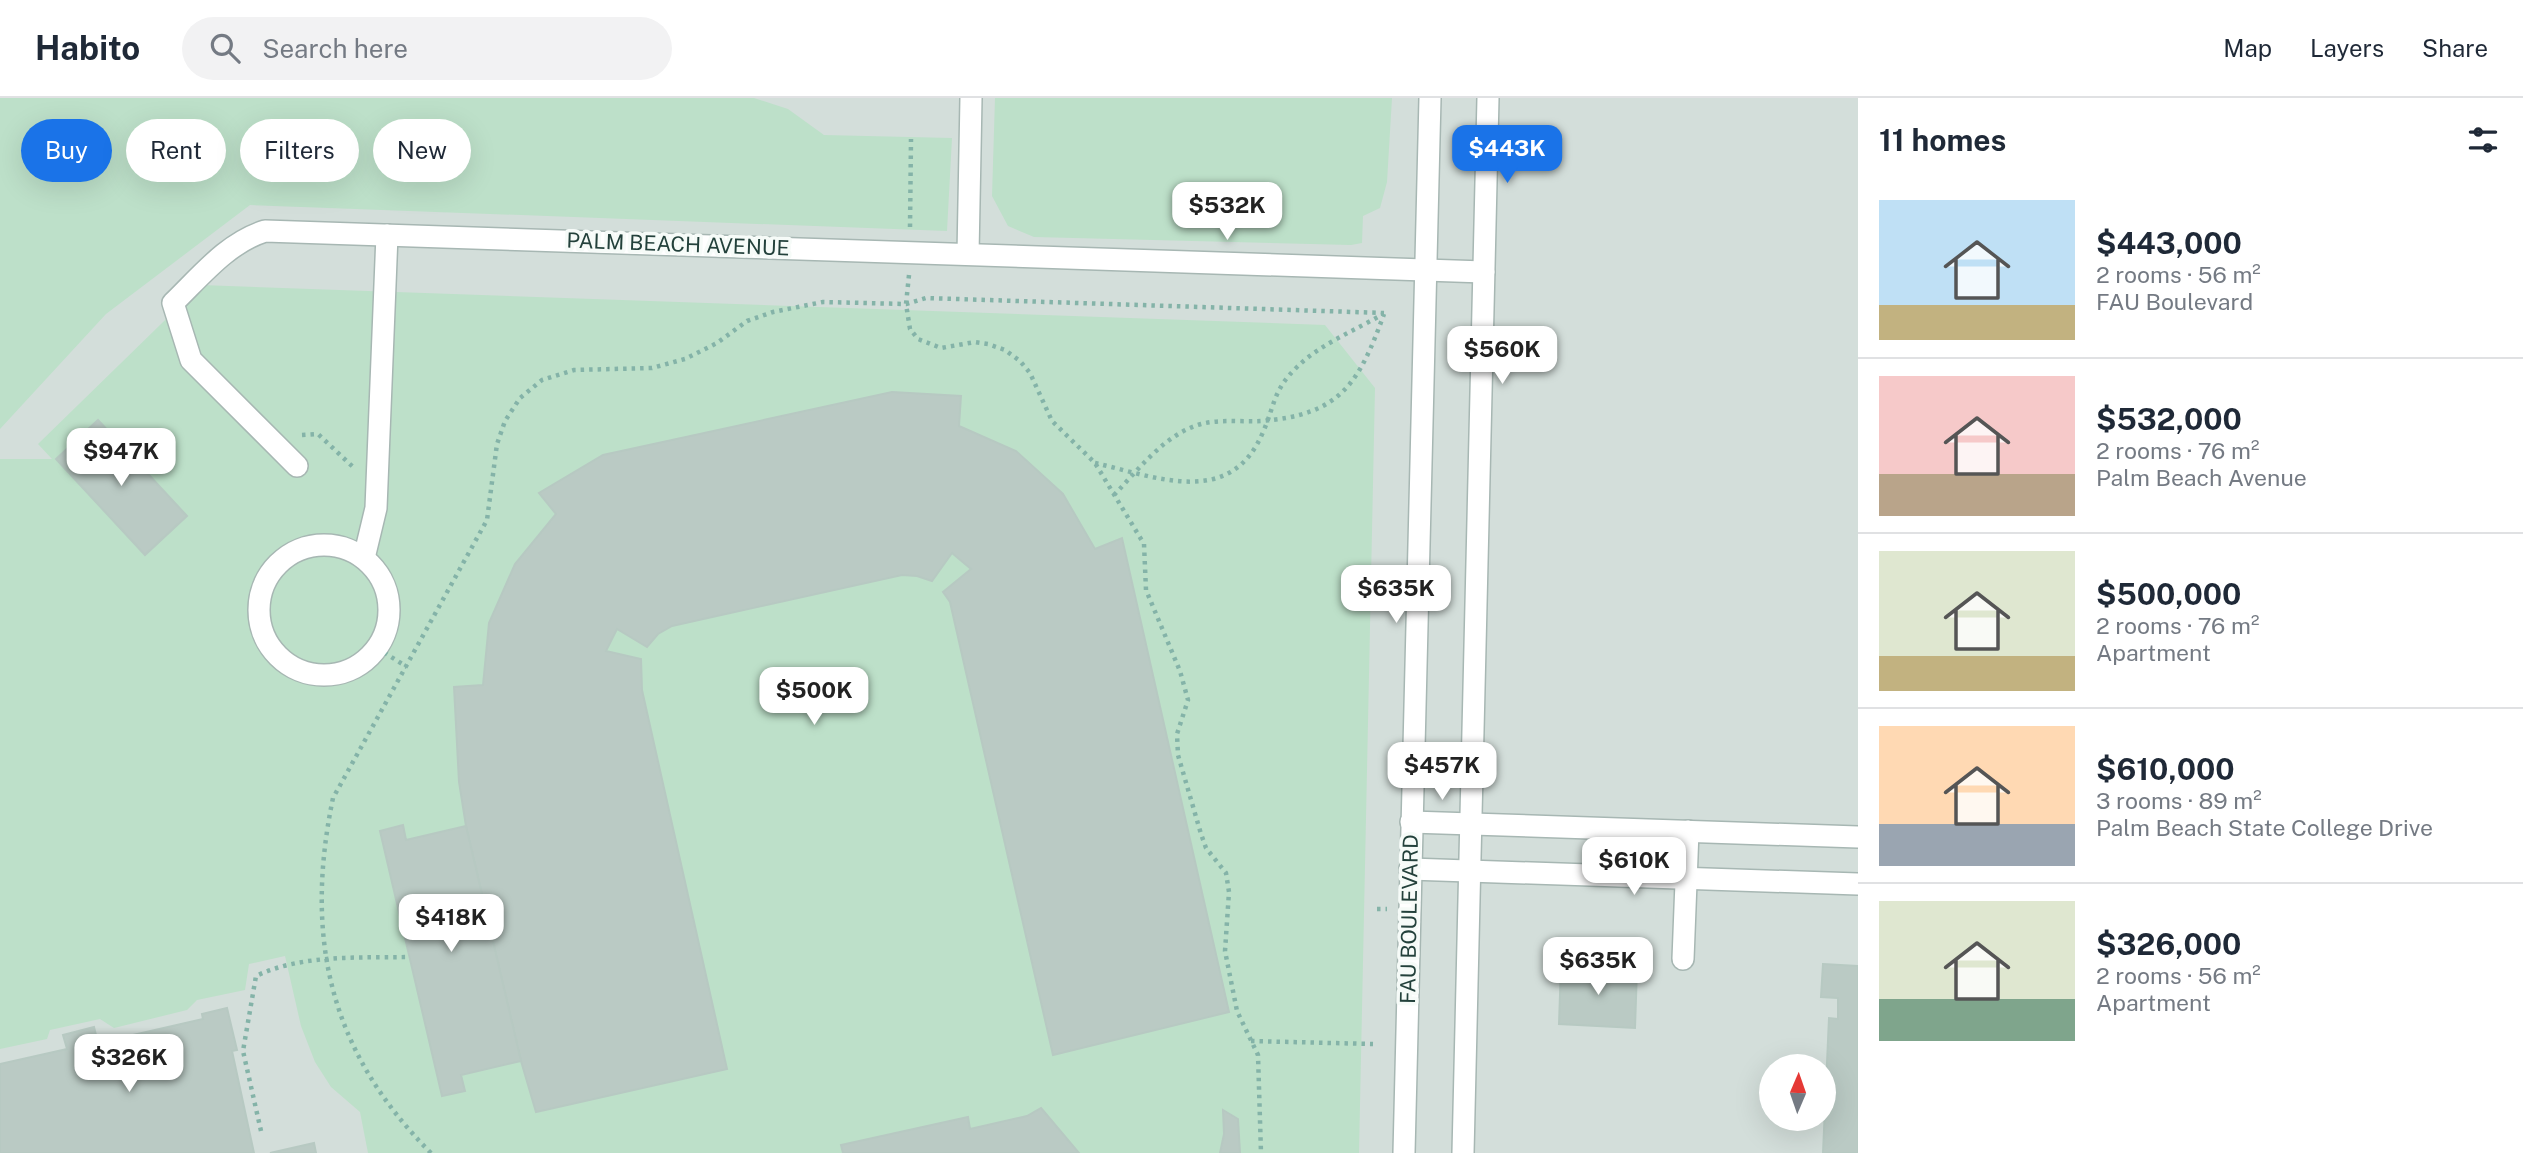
<!DOCTYPE html>
<html lang="en">
<head>
<meta charset="utf-8">
<style>
  body { margin:0; font-family:"Public Sans",sans-serif; background:#f2f2f3; color:#1f2937; height:100vh; display:flex; flex-direction:column; font-size:26px; white-space:nowrap }
  * { box-sizing:border-box; margin:0 }
  p { font-size:23px; color:#747a83 }
  .icon { flex:none; width:38px; height:38px; fill:none; stroke:currentColor; stroke-width:2; stroke-linecap:round; stroke-linejoin:round }
  .map { position:relative; flex:1; overflow:hidden }
  .side { display:flex; flex-direction:column; background:#fff; width:665px }
  .side>* { flex:none }
  .hud { position:absolute; left:21px; top:21px; width:665px; height:63px; display:flex; gap:14px }
  .needle { width:46px; rotate:2deg }
  .fabs { position:absolute; left:1759px; top:956px; display:grid; gap:14px }
  .fabs a { display:grid; place-items:center; width:77px; height:77px; border-radius:50%; background:#fff; box-shadow:0 7px 28px #0002; font-size:35px }
  .price { position:absolute; translate:-50% -60px; padding:0 16px; border-radius:14px; background:#fff; color:#222; font-size:23px; line-height:46px; filter:drop-shadow(0 2px 4px #0008) }
  .price::after { content:''; position:absolute; left:50%; top:42px; width:21px; height:16px; margin-left:-10px; background:inherit; clip-path:polygon(0 0,100% 0,50% 100%) }
  .price.on { background:#1a73e8; color:#fff }
  ul { padding:0; list-style:none }
  li { display:flex; align-items:center; gap:21px; height:175px; padding:0 21px }
  li+li { border-top:2px solid #e0e1e3 }
  li span { display:grid; place-items:center; flex:none; width:196px; height:140px; border-radius:0px; color:#555 }
  li>.icon { margin-inline-start:auto }
  span .icon { width:84px; height:84px; fill:#fffc; stroke-width:1 }
  li b { font-size:30px }
  h2 { display:flex; justify-content:space-between; align-items:center; height:84px; padding:0 21px; font-size:30px }
  .chip { padding:0 24px; border-radius:32px; background:#fff; box-shadow:0 7px 28px #0002; font-size:24px; line-height:63px }
  .chip.on { background:#1a73e8; color:#fff }
  header { display:flex; align-items:center; gap:42px; box-sizing:border-box; height:98px; padding:0 35px; background:#fff; border-bottom:2px solid #e0e1e3 }
  header strong { font-size:33px }
  nav { display:flex; gap:38px; margin-inline-start:auto; font-size:24px }
  .search { width:490px; height:63px; background:#f2f2f3; display:flex; align-items:center; gap:18px; box-sizing:border-box; padding:0 24px; border-radius:38px; color:#747a83; font-size:26px }
  main { display:flex; flex:1; min-height:0 }
  .map>svg:first-child { display:block }
  .built { fill:#d3deda; fill-rule:evenodd }
  .green { fill:#bde0c9 }
  .building { fill:#bacac4; stroke:#b7c9c2; stroke-width:2 }
  .lines { fill:none; stroke-linecap:round; stroke-linejoin:round }
  .minor-casing { stroke:#a7b7b3; stroke-width:24 }
  .path { stroke:#84b3a8; stroke-width:4.5; stroke-dasharray:3.5 5; stroke-linecap:butt }
  .minor { stroke:#fff; stroke-width:21 }
  .labels { text-anchor:middle; dominant-baseline:central; stroke-width:7; stroke-linejoin:round; paint-order:stroke }
  .street-label { font-size:21px; fill:#23413b; stroke:#f6fbf8 }
</style>
</head>
<body>
<header>
<strong>Habito</strong>
<div class="search"><svg class="icon" aria-label="search" viewBox="0 0 24 24"><circle cx="10" cy="10" r="6"/><path d="M15 15l6 6"/></svg>Search here</div>
<nav><a>Map</a><a>Layers</a><a>Share</a></nav>
</header>
<main>
<div class="map">
<svg width="1858" height="1055" viewBox="0 0 1858 1055">
  <rect width="100%" height="100%" fill="#e5eeeb"/>
  <path class="built" d="M0,0H1858V1055H0ZM1771,968H1824V1020H1771Z"/>
  <g class="green">
    <polygon points="0,0 754,0 788,11 824,37 952,40 947,133 250,107 106,216 0,331"/>
    <polygon points="995,0 1392,0 1387,84 1380,110 1363,118 1362,145 1351,147 1034,139 1008,128 992,98"/>
    <polygon points="201,187 1325,227 1375,290 1359,1055 368,1055 360,1014 331,989 315,964 301,928 285,858 249,866 245,892 197,902 187,912 114,930 100,921 50,932 47,941 0,951 0,361 52,361 38,346"/>
  </g>
  <g class="building">
    <polygon points="892,294 961,298 959,328 1016,353 1063,396 1095,451 1122,440 1229,914 1053,957 950,504 943,494 971,471 952,455 932,483 917,478 902,477 672,528 658,536 647,549 617,531 606,553 641,561 642,592 727,971 536,1014 521,963 466,728 459,684 454,589 483,587 489,525 515,466 556,416 539,395 603,357"/>
    <polygon points="98,322 187,418 145,457 56,361"/>
    <polygon points="403,727 406,742 466,728 521,963 461,977 465,993 442,998 380,733"/>
    <polygon points="1823,866 1858,868 1858,1055 1823,1055 1829,920 1838,921 1838,900 1821,899"/>
    <polygon points="1561,868 1637,871 1635,930 1559,926"/>
    <polygon points="227,910 237,952 232,953 254,1055 0,1055 0,966 67,951 63,937 94,929 98,945 203,921 202,916"/>
    <polygon points="1041,1010 1079,1055 843,1055 841,1047 968,1019 970,1031 1027,1018"/>
    <polygon points="1223,1012 1238,1021 1240,1055 1220,1055 1224,1036"/>
    <polygon points="314,1045 316,1055 270,1055"/>
  </g>
  <g class="lines">
    <defs>
      <g id="minor">
        <polyline points="968,156 971,0"/>
        <path d="M297,368L191,262L173,205C201,178 227,145 265,133L1484,174"/>
        <circle cx="324" cy="512" r="65"/>
        <polyline points="364,460 376,410 387,137"/>
        <polyline points="1411,724 1858,739"/>
        <polyline points="1410,771 1858,786"/>
        <polyline points="1683,861 1688,733"/>
        <polyline points="1404,1055 1430,0"/>
        <polyline points="1463,1055 1488,0"/>
      </g>
    </defs>
    <use href="#minor" class="minor-casing"/>
    <g class="path">
      <polyline points="910,129 911,41"/>
      <polyline points="909,177 906,206 910,231 918,241 941,250 975,244 988,246 1005,252 1020,263 1030,275 1052,323 1095,365 1144,446 1146,492 1180,573 1188,602 1177,636 1178,657 1201,736 1206,750 1226,775 1229,794 1225,853 1237,913 1258,957 1261,1055"/>
      <polyline points="302,337 318,336 353,369"/>
      <path d="M1095,365C1156,379 1231,411 1263,334C1275,307 1273,292 1297,269C1320,246 1356,232 1383,216"/>
      <path d="M1114,397C1139,371 1165,336 1201,326C1220,321 1242,324 1261,323C1341,317 1359,285 1384,216"/>
      <polyline points="377,550 407,569"/>
      <polyline points="1377,811 1387,811"/>
      <polyline points="1251,943 1373,946"/>
      <path d="M261,1033L243,953L256,878C302,856 360,860 410,859"/>
      <path d="M431,1055C329,953 304,839 333,700L487,422L497,346L505,323L520,300L542,282L574,272L652,270L685,261L717,245L747,223L773,214L823,204L906,206L926,200L1384,215"/>
    </g>
    <use href="#minor" class="minor"/>
  </g>
  <g class="labels">
    <g class="street-label">
      <text transform="translate(678 146) rotate(2)">PALM BEACH AVENUE</text>
      <text transform="translate(1409 821) rotate(-89)">FAU BOULEVARD</text>
    </g>
  </g>
</svg>
<div class="fabs">
<a><svg class="needle" viewBox="-14 -14 28 28"><path d="M0-13l5 13h-10z" fill="#e53935"/><path d="M0 13l5-13h-10z" fill="#747a83"/></svg></a>
</div>
<b class="price on" style="left:1507px;top:87px">$443K</b>
<b class="price" style="left:1227px;top:144px">$532K</b>
<b class="price" style="left:1502px;top:288px">$560K</b>
<b class="price" style="left:121px;top:390px">$947K</b>
<b class="price" style="left:1396px;top:527px">$635K</b>
<b class="price" style="left:814px;top:629px">$500K</b>
<b class="price" style="left:1442px;top:704px">$457K</b>
<b class="price" style="left:1634px;top:799px">$610K</b>
<b class="price" style="left:451px;top:856px">$418K</b>
<b class="price" style="left:1598px;top:899px">$635K</b>
<b class="price" style="left:129px;top:996px">$326K</b>
<div class="hud">
<a class="chip on">Buy</a>
<a class="chip">Rent</a>
<a class="chip">Filters</a>
<a class="chip">New</a>
</div>
</div>
<section class="side">
<h2>11 homes<svg class="icon" aria-label="filters" viewBox="0 0 24 24"><path d="M4 7h16M4 17h16"/><circle cx="9" cy="7" r="2"/><circle cx="15" cy="17" r="2"/></svg></h2>
<ul>
<li><span style="background:linear-gradient(#bfe0f5 75%,#c2b280 0)"><svg class="icon" aria-label="home" viewBox="0 0 24 24"><path d="M3 11l9-7 9 7M6 9v11h12V9"/></svg></span><div><b>$443,000</b><p>2 rooms · 56 m²</p><p>FAU Boulevard</p></div></li>
<li><span style="background:linear-gradient(#f6c9c9 70%,#b9a48a 0)"><svg class="icon" aria-label="home" viewBox="0 0 24 24"><path d="M3 11l9-7 9 7M6 9v11h12V9"/></svg></span><div><b>$532,000</b><p>2 rooms · 76 m²</p><p>Palm Beach Avenue</p></div></li>
<li><span style="background:linear-gradient(#dfe7d0 75%,#c2b280 0)"><svg class="icon" aria-label="home" viewBox="0 0 24 24"><path d="M3 11l9-7 9 7M6 9v11h12V9"/></svg></span><div><b>$500,000</b><p>2 rooms · 76 m²</p><p>Apartment</p></div></li>
<li><span style="background:linear-gradient(#ffd9b3 70%,#9aa5b1 0)"><svg class="icon" aria-label="home" viewBox="0 0 24 24"><path d="M3 11l9-7 9 7M6 9v11h12V9"/></svg></span><div><b>$610,000</b><p>3 rooms · 89 m²</p><p>Palm Beach State College Drive</p></div></li>
<li><span style="background:linear-gradient(#dfe7d0 70%,#7fa58c 0)"><svg class="icon" aria-label="home" viewBox="0 0 24 24"><path d="M3 11l9-7 9 7M6 9v11h12V9"/></svg></span><div><b>$326,000</b><p>2 rooms · 56 m²</p><p>Apartment</p></div></li>
</ul>
</section>
</main>
</body>
</html>
